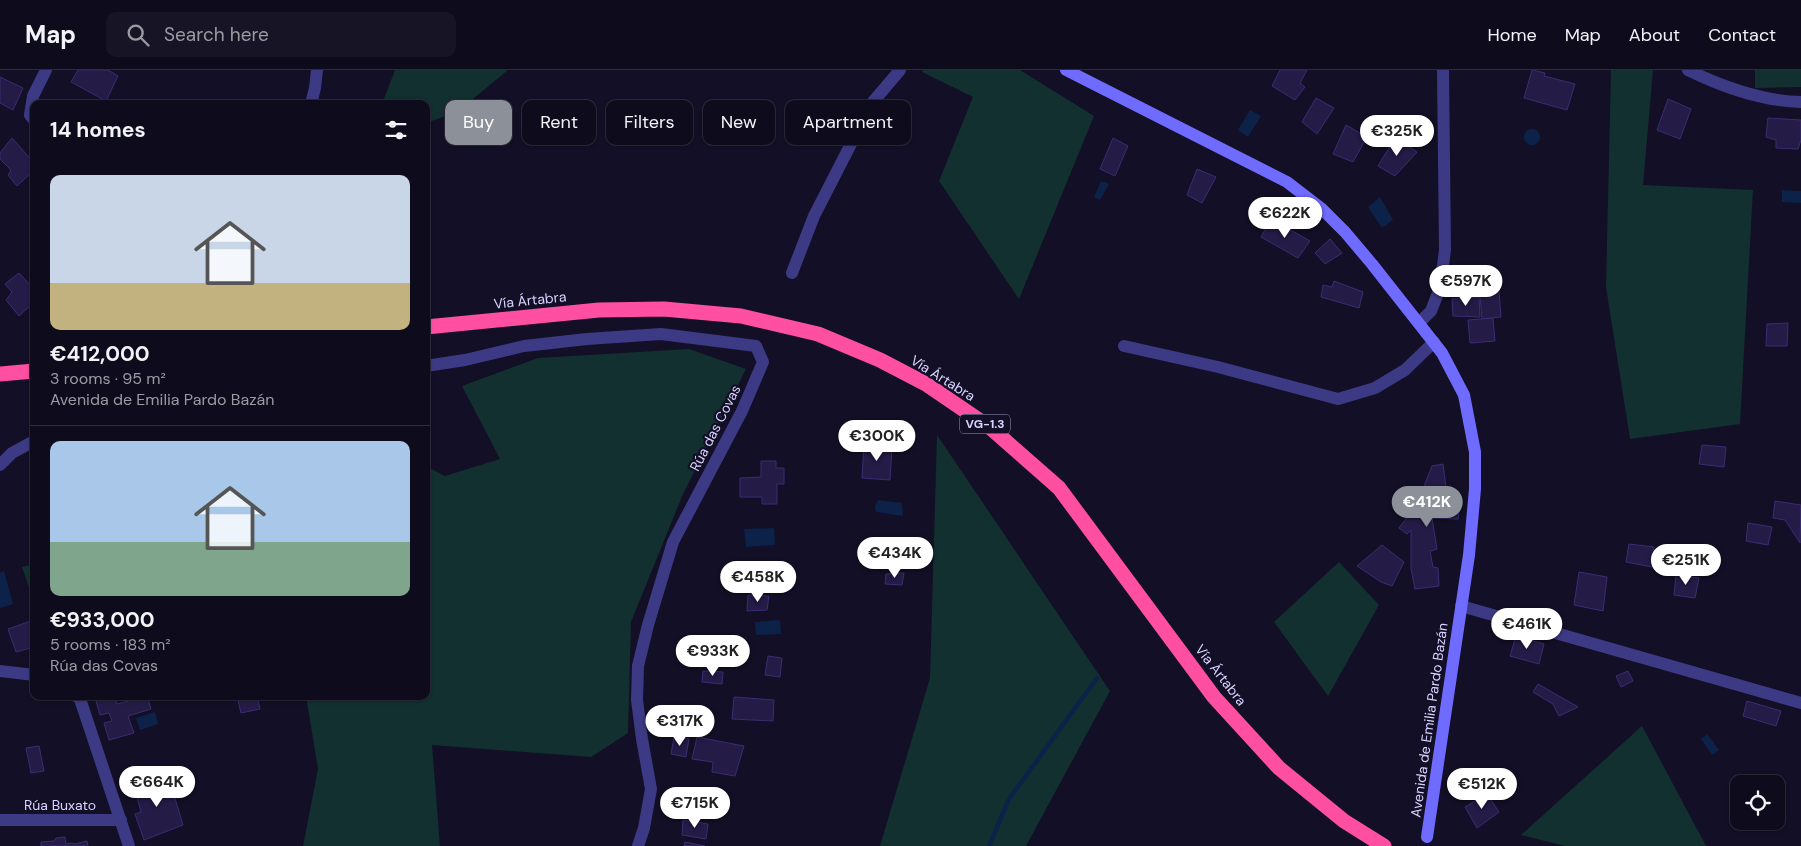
<!DOCTYPE html>
<html lang="en">
<head>
<meta charset="utf-8">
<style>
  body { margin:0; font-family:"DM Sans",sans-serif; background:#171425; color:#f1f3f6; height:100vh; display:flex; flex-direction:column; font-size:19px; white-space:nowrap }
  * { box-sizing:border-box; margin:0 }
  p { font-size:16px; color:#9b9ba3 }
  .icon { flex:none; width:28px; height:28px; fill:none; stroke:currentColor; stroke-width:2; stroke-linecap:round; stroke-linejoin:round }
  .map { position:relative; flex:1; overflow:hidden }
  .panel { position:absolute; left:30px; top:30px; width:400px; height:600px; display:flex; flex-direction:column; background:#0e0b1c; border-radius:10px; box-shadow:0 1px 4px #0004,0 0 0 1px #2e2b3b }
  .panel>* { flex:none }
  .hud { position:absolute; left:445px; top:30px; width:475px; height:45px; display:flex; gap:10px }
  .fabs { position:absolute; left:1730px; top:705px; display:grid; gap:10px }
  .fabs a { display:grid; place-items:center; width:55px; height:55px; border-radius:10px; background:#0e0b1c; box-shadow:0 1px 4px #0004,0 0 0 1px #2e2b3b; font-size:25px }
  .price { position:absolute; translate:-50% -42px; padding:0 11px; border-radius:18px; background:#fff; color:#222; font-size:16px; line-height:32px; filter:drop-shadow(0 1px 2px #0008) }
  .price::after { content:''; position:absolute; left:50%; top:30px; width:15px; height:11px; margin-left:-8px; background:inherit; clip-path:polygon(0 0,100% 0,50% 100%) }
  .price.on { background:#8c9099; color:#fff }
  ul { padding:0; list-style:none }
  li { display:grid; align-content:center; gap:10px; height:265px; padding:0 20px }
  li+li { border-top:1px solid #2e2b3b }
  li span { display:grid; place-items:center; height:155px; border-radius:10px; color:#555 }
  li>.icon { margin-inline-start:auto }
  span .icon { width:90px; height:90px; fill:#fffc; stroke-width:1 }
  li b { font-size:21px }
  h2 { display:flex; justify-content:space-between; align-items:center; height:60px; padding:0 20px; font-size:21px }
  .pill { padding:0 18px; border-radius:10px; background:#0e0b1c; box-shadow:0 1px 4px #0004,0 0 0 1px #2e2b3b; font-size:18px; line-height:45px }
  .pill.on { background:#8c9099; color:#fff }
  header { display:flex; align-items:center; gap:30px; box-sizing:border-box; height:70px; padding:0 25px; background:#0e0b1c; border-bottom:1px solid #2e2b3b }
  header strong { font-size:24px }
  nav { display:flex; gap:28px; margin-inline-start:auto; font-size:18px }
  .search { width:350px; height:45px; background:#171425; display:flex; align-items:center; gap:12px; box-sizing:border-box; padding:0 18px; border-radius:10px; color:#9b9ba3; font-size:19px }
  .map>svg:first-child { display:block }
  .green { fill:#12302f }
  .water { fill:#0c2248 }
  .lines { fill:none; stroke-linecap:round; stroke-linejoin:round }
  .stream { stroke:#0c2248; stroke-width:4.5 }
  .building { fill:#241b47; stroke:#3b2d73 }
  .street { stroke:#3d3a85; stroke-width:12 }
  .secondary { stroke:#6f6bff; stroke-width:12 }
  .highway { stroke:#ff4fa3; stroke-width:15 }
  .labels { text-anchor:middle; dominant-baseline:central; stroke-width:4.5; stroke-linejoin:round; paint-order:stroke }
  .shield { fill:#130f26; stroke:#9e99be; stroke-width:1 }
  .shield-label { font-size:12px; font-weight:bold; fill:#d9d4ff }
  .street-label { font-size:14px; fill:#d9d4ff; stroke:#130f26 }
</style>
</head>
<body>
<header>
<strong>Map</strong>
<div class="search"><svg class="icon" aria-label="search" viewBox="0 0 24 24"><circle cx="10" cy="10" r="6"/><path d="M15 15l6 6"/></svg>Search here</div>
<nav><a>Home</a><a>Map</a><a>About</a><a>Contact</a></nav>
</header>
<div class="map">
<svg width="1801" height="776" viewBox="0 0 1801 776">
  <rect width="100%" height="100%" fill="#130f26"/>
  <g class="green">
    <polygon points="395,0 508,0 457,42 426,53 426,34 382,34"/>
    <polygon points="923,0 1020,0 1094,46 1019,229 939,111 973,27 922,2"/>
    <polygon points="1611,0 1653,0 1643,115 1753,120 1740,354 1630,369 1606,217"/>
    <polygon points="1755,0 1801,0 1801,17 1755,18"/>
    <polygon points="689,279 746,299 683,424 631,552 628,663 591,687 432,675 440,776 303,776 318,699 306,626 426,626 426,396 445,406 500,389 462,316 538,288"/>
    <polygon points="937,365 1110,621 1026,776 880,776 930,608"/>
    <polygon points="1339,492 1379,535 1328,626 1274,552"/>
    <polygon points="34,494 34,532 22,497"/>
    <polygon points="1642,656 1706,776 1565,776 1521,765"/>
  </g>
  <g class="water">
    <polygon points="1250,40 1261,46 1248,67 1238,60"/>
    <circle cx="1532" cy="67" r="8"/>
    <polygon points="1101,111 1109,114 1100,130 1094,127"/>
    <polygon points="1782,120 1801,121 1801,133 1782,132"/>
    <polygon points="1380,127 1393,150 1382,158 1368,137"/>
    <polygon points="878,430 902,433 903,446 876,442 875,436"/>
    <polygon points="774,458 775,475 746,477 744,459"/>
    <polygon points="4,501 13,534 0,538 0,503"/>
    <polygon points="780,550 781,564 756,565 755,552"/>
    <polygon points="155,642 158,654 140,660 136,648"/>
    <polygon points="1707,664 1719,680 1712,685 1701,669"/>
  </g>
  <g class="lines">
    <polyline class="stream" points="989,776 1009,729 1097,608"/>
  </g>
  <g class="building">
    <polygon points="78,0 108,0 118,6 106,31 71,12"/>
    <polygon points="1280,0 1307,0 1300,13 1305,17 1295,30 1272,16"/>
    <polygon points="1532,0 1545,3 1544,6 1575,14 1567,40 1524,28"/>
    <polygon points="0,7 23,18 13,40 0,33"/>
    <polygon points="1316,28 1334,38 1317,64 1302,52"/>
    <polygon points="1668,29 1691,39 1680,69 1657,60"/>
    <polygon points="1768,48 1801,50 1801,70 1798,79 1776,78 1776,70 1766,67"/>
    <polygon points="1346,55 1367,67 1353,92 1333,84"/>
    <polygon points="12,68 34,93 34,100 17,116 8,105 11,100 0,89 0,83"/>
    <polygon points="1113,68 1128,76 1115,106 1100,99"/>
    <polygon points="1395,68 1417,82 1395,106 1378,96"/>
    <polygon points="1197,99 1216,107 1202,133 1187,125"/>
    <polygon points="1271,149 1310,171 1298,188 1261,167"/>
    <polygon points="1330,169 1342,183 1325,194 1315,183"/>
    <polygon points="19,203 34,219 34,232 19,246 6,230 12,222 5,214"/>
    <polygon points="1334,211 1363,222 1359,238 1321,227 1323,215 1332,217"/>
    <polygon points="1490,221 1499,221 1501,247 1482,249 1480,226 1491,227"/>
    <polygon points="1479,227 1480,247 1453,246 1452,229"/>
    <polygon points="1493,248 1495,271 1470,273 1468,250"/>
    <polygon points="1788,253 1787,276 1766,276 1767,254"/>
    <polygon points="864,374 892,377 890,410 862,408"/>
    <polygon points="1702,375 1726,377 1724,397 1699,394"/>
    <polygon points="761,391 776,391 776,398 784,398 784,414 777,414 777,434 762,434 762,427 740,427 740,408 761,407"/>
    <polygon points="1443,394 1447,425 1433,429 1434,437 1460,434 1458,449 1432,448 1437,479 1430,481 1433,497 1438,498 1439,516 1415,519 1411,499 1411,460 1407,464 1399,458 1406,449 1412,431 1419,429 1432,396"/>
    <polygon points="1775,431 1801,435 1800,473 1785,450 1773,448"/>
    <polygon points="1748,453 1772,457 1768,475 1746,471"/>
    <polygon points="1629,474 1654,477 1652,497 1626,492"/>
    <polygon points="1382,475 1404,492 1392,516 1381,512 1357,496"/>
    <polygon points="1579,502 1607,507 1603,541 1574,535"/>
    <polygon points="904,503 902,515 885,514 886,504"/>
    <polygon points="1676,505 1699,508 1695,528 1674,525"/>
    <polygon points="748,525 769,526 767,540 747,541"/>
    <polygon points="31,551 34,559 34,577 16,582 8,559"/>
    <polygon points="1516,566 1544,574 1539,594 1510,586"/>
    <polygon points="768,586 782,588 780,607 765,605"/>
    <polygon points="703,601 723,602 722,614 702,612"/>
    <polygon points="1628,601 1633,611 1621,617 1616,606"/>
    <polygon points="1538,614 1578,637 1559,646 1553,634 1533,622"/>
    <polygon points="114,626 117,634 147,626 151,639 128,646 134,663 109,670 104,653 112,651 109,643 100,645 96,631"/>
    <polygon points="237,626 257,626 260,639 241,643"/>
    <polygon points="734,627 774,630 773,651 732,649"/>
    <polygon points="1747,631 1781,641 1776,656 1743,646"/>
    <polygon points="674,667 689,669 686,687 671,684"/>
    <polygon points="697,667 744,676 735,706 712,702 713,692 692,689"/>
    <polygon points="39,676 44,701 31,703 26,678"/>
    <polygon points="168,705 183,755 144,770 135,744 141,742 134,716"/>
    <polygon points="1487,724 1499,742 1477,758 1465,737"/>
    <polygon points="683,750 708,754 706,769 682,765"/>
    <polygon points="65,767 66,774 72,773 75,774 87,771 88,776 41,776 41,772 54,771 56,768"/>
    <polygon points="685,772 705,776 684,776"/>
  </g>
  <g class="lines">
    <g class="street">
      <path d="M1688,0C1723,17 1762,31 1801,32"/>
      <polyline points="311,34 315,18 317,0"/>
      <polyline points="34,50 30,45 33,26 46,0"/>
      <polyline points="792,203 814,146 872,33 900,0"/>
      <polyline points="1419,253 1431,241 1440,218 1445,180 1443,0"/>
      <polyline points="1124,276 1218,297 1338,329 1375,318 1405,300 1434,272"/>
      <polyline points="426,296 465,290 524,276 587,269 661,264 756,276 763,292 742,341 673,472 648,555 638,596 637,630 642,669 651,719 644,758 638,776"/>
      <polyline points="0,395 12,383 34,371"/>
      <polyline points="1461,536 1801,633"/>
      <polyline points="0,601 34,605"/>
      <polyline points="76,626 80,629 129,776"/>
      <polyline points="0,750 121,750"/>
    </g>
    <polyline class="secondary" points="1066,0 1287,112 1322,139 1345,162 1372,194 1442,283 1464,325 1475,382 1475,419 1469,485 1427,767"/>
    <g class="highway">
      <polyline points="426,257 599,240 664,239 741,246 818,264 880,290 926,314 992,359 1059,418 1214,627 1279,698 1344,751 1384,776"/>
      <polyline points="0,304 34,301"/>
    </g>
  </g>
  <g class="labels">
    <rect class="shield" x="960" y="344.5" width="50" height="19" rx="4"/>
    <g class="shield-label">
      <text x="985" y="354">VG-1.3</text>
    </g>
    <g class="street-label">
      <text transform="translate(530 230) rotate(-6)">Vía Ártabra</text>
      <text transform="translate(943 308) rotate(32)">Vía Ártabra</text>
      <text transform="translate(715 358) rotate(-63)">Rúa das Covas</text>
      <text transform="translate(1221 605) rotate(52)">Vía Ártabra</text>
      <text transform="translate(1429 650) rotate(-82)">Avenida de Emilia Pardo Bazán</text>
      <text x="60" y="735">Rúa Buxato</text>
    </g>
  </g>
</svg>
<div class="fabs">
<a><svg class="icon" aria-label="locate" viewBox="0 0 24 24"><circle cx="12" cy="12" r="6"/><path d="M12 2v4M12 18v4M2 12h4M18 12h4"/></svg></a>
</div>
<b class="price" style="left:1397px;top:87px">€325K</b>
<b class="price" style="left:1285px;top:169px">€622K</b>
<b class="price" style="left:1466px;top:237px">€597K</b>
<b class="price" style="left:877px;top:392px">€300K</b>
<b class="price on" style="left:1427px;top:458px">€412K</b>
<b class="price" style="left:895px;top:509px">€434K</b>
<b class="price" style="left:1686px;top:516px">€251K</b>
<b class="price" style="left:758px;top:533px">€458K</b>
<b class="price" style="left:1527px;top:580px">€461K</b>
<b class="price" style="left:713px;top:607px">€933K</b>
<b class="price" style="left:680px;top:677px">€317K</b>
<b class="price" style="left:157px;top:738px">€664K</b>
<b class="price" style="left:1482px;top:740px">€512K</b>
<b class="price" style="left:695px;top:759px">€715K</b>
<div class="hud">
<a class="pill on">Buy</a>
<a class="pill">Rent</a>
<a class="pill">Filters</a>
<a class="pill">New</a>
<a class="pill">Apartment</a>
</div>
<section class="panel">
<h2>14 homes<svg class="icon" aria-label="filters" viewBox="0 0 24 24"><path d="M4 7h16M4 17h16"/><circle cx="9" cy="7" r="2"/><circle cx="15" cy="17" r="2"/></svg></h2>
<ul>
<li><span style="background:linear-gradient(#c9d6e8 70%,#c2b280 0)"><svg class="icon" aria-label="home" viewBox="0 0 24 24"><path d="M3 11l9-7 9 7M6 9v11h12V9"/></svg></span><div><b>€412,000</b><p>3 rooms · 95 m²</p><p>Avenida de Emilia Pardo Bazán</p></div></li>
<li><span style="background:linear-gradient(#a9c7e8 65%,#7fa58c 0)"><svg class="icon" aria-label="home" viewBox="0 0 24 24"><path d="M3 11l9-7 9 7M6 9v11h12V9"/></svg></span><div><b>€933,000</b><p>5 rooms · 183 m²</p><p>Rúa das Covas</p></div></li>
</ul>
</section>
</div>
</body>
</html>
